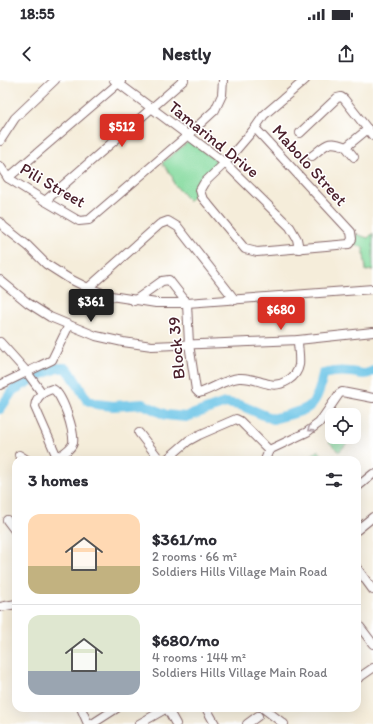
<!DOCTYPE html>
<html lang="en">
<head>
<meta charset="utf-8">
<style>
  body { margin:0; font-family:Itim,sans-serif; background:#f2f2f3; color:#2b2b33; height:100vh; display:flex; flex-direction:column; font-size:15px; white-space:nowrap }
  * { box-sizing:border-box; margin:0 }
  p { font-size:13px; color:#7c7c81 }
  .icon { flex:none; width:22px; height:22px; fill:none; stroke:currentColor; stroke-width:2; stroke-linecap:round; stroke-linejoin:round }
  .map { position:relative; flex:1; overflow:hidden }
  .details { position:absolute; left:12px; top:376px; width:349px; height:256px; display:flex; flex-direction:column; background:#fff; border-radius:12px; box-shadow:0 4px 16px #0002 }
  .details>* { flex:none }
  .tools { position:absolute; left:325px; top:328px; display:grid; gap:8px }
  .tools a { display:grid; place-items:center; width:36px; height:36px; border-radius:8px; background:#fff; box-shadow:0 4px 16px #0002; font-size:20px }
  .price { position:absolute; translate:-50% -34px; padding:0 9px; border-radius:4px; background:#d93025; color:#fff; font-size:13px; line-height:26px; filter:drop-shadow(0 1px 2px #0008) }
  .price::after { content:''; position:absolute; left:50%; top:24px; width:12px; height:9px; margin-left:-6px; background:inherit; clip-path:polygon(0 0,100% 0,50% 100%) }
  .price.selected { background:#222; color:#fff }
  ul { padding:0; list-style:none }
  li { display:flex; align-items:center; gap:12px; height:100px; padding:0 16px }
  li+li { border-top:1px solid #e1e1e2 }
  li span { display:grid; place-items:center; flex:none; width:112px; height:80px; border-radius:12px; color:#555 }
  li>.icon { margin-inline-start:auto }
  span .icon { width:48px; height:48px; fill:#fffc; stroke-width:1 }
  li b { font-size:17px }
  h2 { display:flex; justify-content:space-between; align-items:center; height:48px; padding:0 16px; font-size:17px }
  .status { display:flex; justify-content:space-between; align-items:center; height:28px; padding:0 20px; background:#fff; direction:ltr }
  .status svg { height:11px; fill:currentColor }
  header { display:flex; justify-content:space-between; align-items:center; height:52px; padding:0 16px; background:#fff; font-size:18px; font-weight:800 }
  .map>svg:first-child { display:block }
  .green { fill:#84da9e; stroke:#677c64 }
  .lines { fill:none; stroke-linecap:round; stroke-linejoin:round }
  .river { stroke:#68c3e6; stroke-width:10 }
  .minor-casing { stroke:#866768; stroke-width:10 }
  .minor { stroke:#fff; stroke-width:8 }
  .oneway { stroke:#ae9aa0 }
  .labels { text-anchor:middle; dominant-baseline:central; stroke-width:3; stroke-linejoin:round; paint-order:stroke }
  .street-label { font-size:17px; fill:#4a1f2b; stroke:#fff }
</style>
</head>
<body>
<div class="status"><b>18:55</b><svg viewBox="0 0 49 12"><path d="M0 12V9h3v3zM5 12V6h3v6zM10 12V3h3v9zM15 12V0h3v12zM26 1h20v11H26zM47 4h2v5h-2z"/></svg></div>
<header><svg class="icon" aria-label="back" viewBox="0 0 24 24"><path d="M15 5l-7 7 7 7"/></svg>Nestly<svg class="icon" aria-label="share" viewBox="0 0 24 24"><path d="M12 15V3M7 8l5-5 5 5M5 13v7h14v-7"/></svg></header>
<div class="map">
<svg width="373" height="644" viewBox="0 0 373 644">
  <rect width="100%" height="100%" fill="#fff"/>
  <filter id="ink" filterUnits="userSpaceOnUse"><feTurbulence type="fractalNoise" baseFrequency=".025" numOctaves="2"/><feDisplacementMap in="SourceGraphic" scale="8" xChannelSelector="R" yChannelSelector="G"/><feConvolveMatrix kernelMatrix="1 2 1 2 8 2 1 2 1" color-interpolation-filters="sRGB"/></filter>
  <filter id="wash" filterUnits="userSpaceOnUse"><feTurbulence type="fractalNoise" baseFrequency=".012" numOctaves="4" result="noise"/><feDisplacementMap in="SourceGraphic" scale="16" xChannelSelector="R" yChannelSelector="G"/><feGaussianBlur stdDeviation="0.9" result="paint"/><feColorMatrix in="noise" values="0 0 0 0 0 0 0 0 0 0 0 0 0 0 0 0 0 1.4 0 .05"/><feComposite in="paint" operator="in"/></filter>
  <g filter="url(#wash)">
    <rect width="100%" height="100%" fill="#f5edda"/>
    <g class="green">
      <polygon points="189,61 219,83 189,121 174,104 172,96 162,83"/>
      <polygon points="373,153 373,190 366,191 363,167 353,165 356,154 368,158"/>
      <polygon points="334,357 353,357 339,372 329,362"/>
      <polygon points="318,370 326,380 306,380"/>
    </g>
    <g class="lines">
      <path class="river" d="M0,329L13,310L42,294L57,288H65L70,292L87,320L96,324L113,326L143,324L166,335L186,337L225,323L240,325L273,339C282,336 299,333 307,328C317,322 321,306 323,294C331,292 340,291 349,292C359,292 363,297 373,291"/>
    </g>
  </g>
  <g filter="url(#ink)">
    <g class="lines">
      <defs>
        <g id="minor">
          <polyline points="114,0 225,83 290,147 297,159 299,169"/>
          <polyline points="255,48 351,152 352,159 349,164 257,172 245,169 202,117 200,110 204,103 225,83 255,48 264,35 305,0"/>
          <polyline points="300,53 337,18 341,17 344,19 373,56"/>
          <polyline points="0,61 15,38 55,0"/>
          <path d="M312,76C326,65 328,59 346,67"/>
          <polyline points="354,77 346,67 368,49"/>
          <polyline points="0,86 8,98 45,121 79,141 89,140 188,55 215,30 222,15 223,0"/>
          <polyline points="8,98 121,1"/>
          <polyline points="45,121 184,0"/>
          <polyline points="0,142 4,147 28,166 46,184 68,198 88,208 111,216 156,223 187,223 373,209"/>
          <polyline points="0,200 28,223 50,237 96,256 123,262 152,266 298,260 373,252"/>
          <polyline points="88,208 160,144 168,141 178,147 235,220"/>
          <path d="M134,221L162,201L169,200L187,223L189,264L196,310L199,313C213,309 225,299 239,298C250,297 259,302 269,304C281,307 297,298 299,285C300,277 298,268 298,260"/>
          <polyline points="0,262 26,291 42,313"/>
          <polyline points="0,305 52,280 69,245"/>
          <polyline points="139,353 160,380"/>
          <polyline points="19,375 27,380"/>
          <path d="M54,380C60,375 71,370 73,363C75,353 62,311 52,309C43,312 36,316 35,327L57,377"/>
          <polyline points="166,380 188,361 199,355 236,339 240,341 269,370"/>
          <polyline points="265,380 269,370 307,352 319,343 339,314 342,312 373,318"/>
          <polyline points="357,407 373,394"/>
          <polyline points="7,440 16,452"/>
          <polyline points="357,450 373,437"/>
          <polyline points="357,488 373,510"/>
          <polyline points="0,527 16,524"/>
          <polyline points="357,543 373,564"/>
          <polyline points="357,599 373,588"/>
          <polyline points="81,628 88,644"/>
          <polyline points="206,628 215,644"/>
          <polyline points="263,628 284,644"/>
          <polyline points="92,644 117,628"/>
          <polyline points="139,644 167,628 176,644"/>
          <polyline points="247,644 258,636"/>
        </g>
      </defs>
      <use href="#minor" class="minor-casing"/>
      <use href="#minor" class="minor"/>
    </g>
    <defs><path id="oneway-chevron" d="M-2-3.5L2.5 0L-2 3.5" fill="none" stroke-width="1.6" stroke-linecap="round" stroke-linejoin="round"/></defs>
    <use class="oneway" href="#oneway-chevron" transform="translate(310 349) rotate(147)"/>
  </g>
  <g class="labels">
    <g class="street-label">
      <text transform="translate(214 59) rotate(39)">Tamarind Drive</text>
      <text transform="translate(310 85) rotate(48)">Mabolo Street</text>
      <text transform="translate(53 105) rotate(30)">Pili Street</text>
      <text transform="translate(176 268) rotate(-95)">Block 39</text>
    </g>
  </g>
</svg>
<div class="tools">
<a><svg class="icon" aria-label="locate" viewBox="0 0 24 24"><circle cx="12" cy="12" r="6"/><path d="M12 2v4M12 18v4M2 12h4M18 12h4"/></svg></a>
</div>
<b class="price" style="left:122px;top:68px">$512</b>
<b class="price selected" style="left:91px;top:243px">$361</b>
<b class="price" style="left:281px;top:251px">$680</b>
<section class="details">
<h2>3 homes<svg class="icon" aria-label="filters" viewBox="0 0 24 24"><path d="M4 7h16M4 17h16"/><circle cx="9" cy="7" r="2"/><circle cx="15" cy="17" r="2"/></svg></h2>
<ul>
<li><span style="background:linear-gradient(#ffd9b3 65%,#c2b280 0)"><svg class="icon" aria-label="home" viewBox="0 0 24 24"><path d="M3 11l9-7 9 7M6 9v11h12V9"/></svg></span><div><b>$361/mo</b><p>2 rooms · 66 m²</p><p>Soldiers Hills Village Main Road</p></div></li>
<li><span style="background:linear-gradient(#dfe7d0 70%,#9aa5b1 0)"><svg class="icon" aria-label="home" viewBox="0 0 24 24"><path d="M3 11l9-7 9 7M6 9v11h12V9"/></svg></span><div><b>$680/mo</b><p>4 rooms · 144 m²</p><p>Soldiers Hills Village Main Road</p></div></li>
</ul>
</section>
</div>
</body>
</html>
